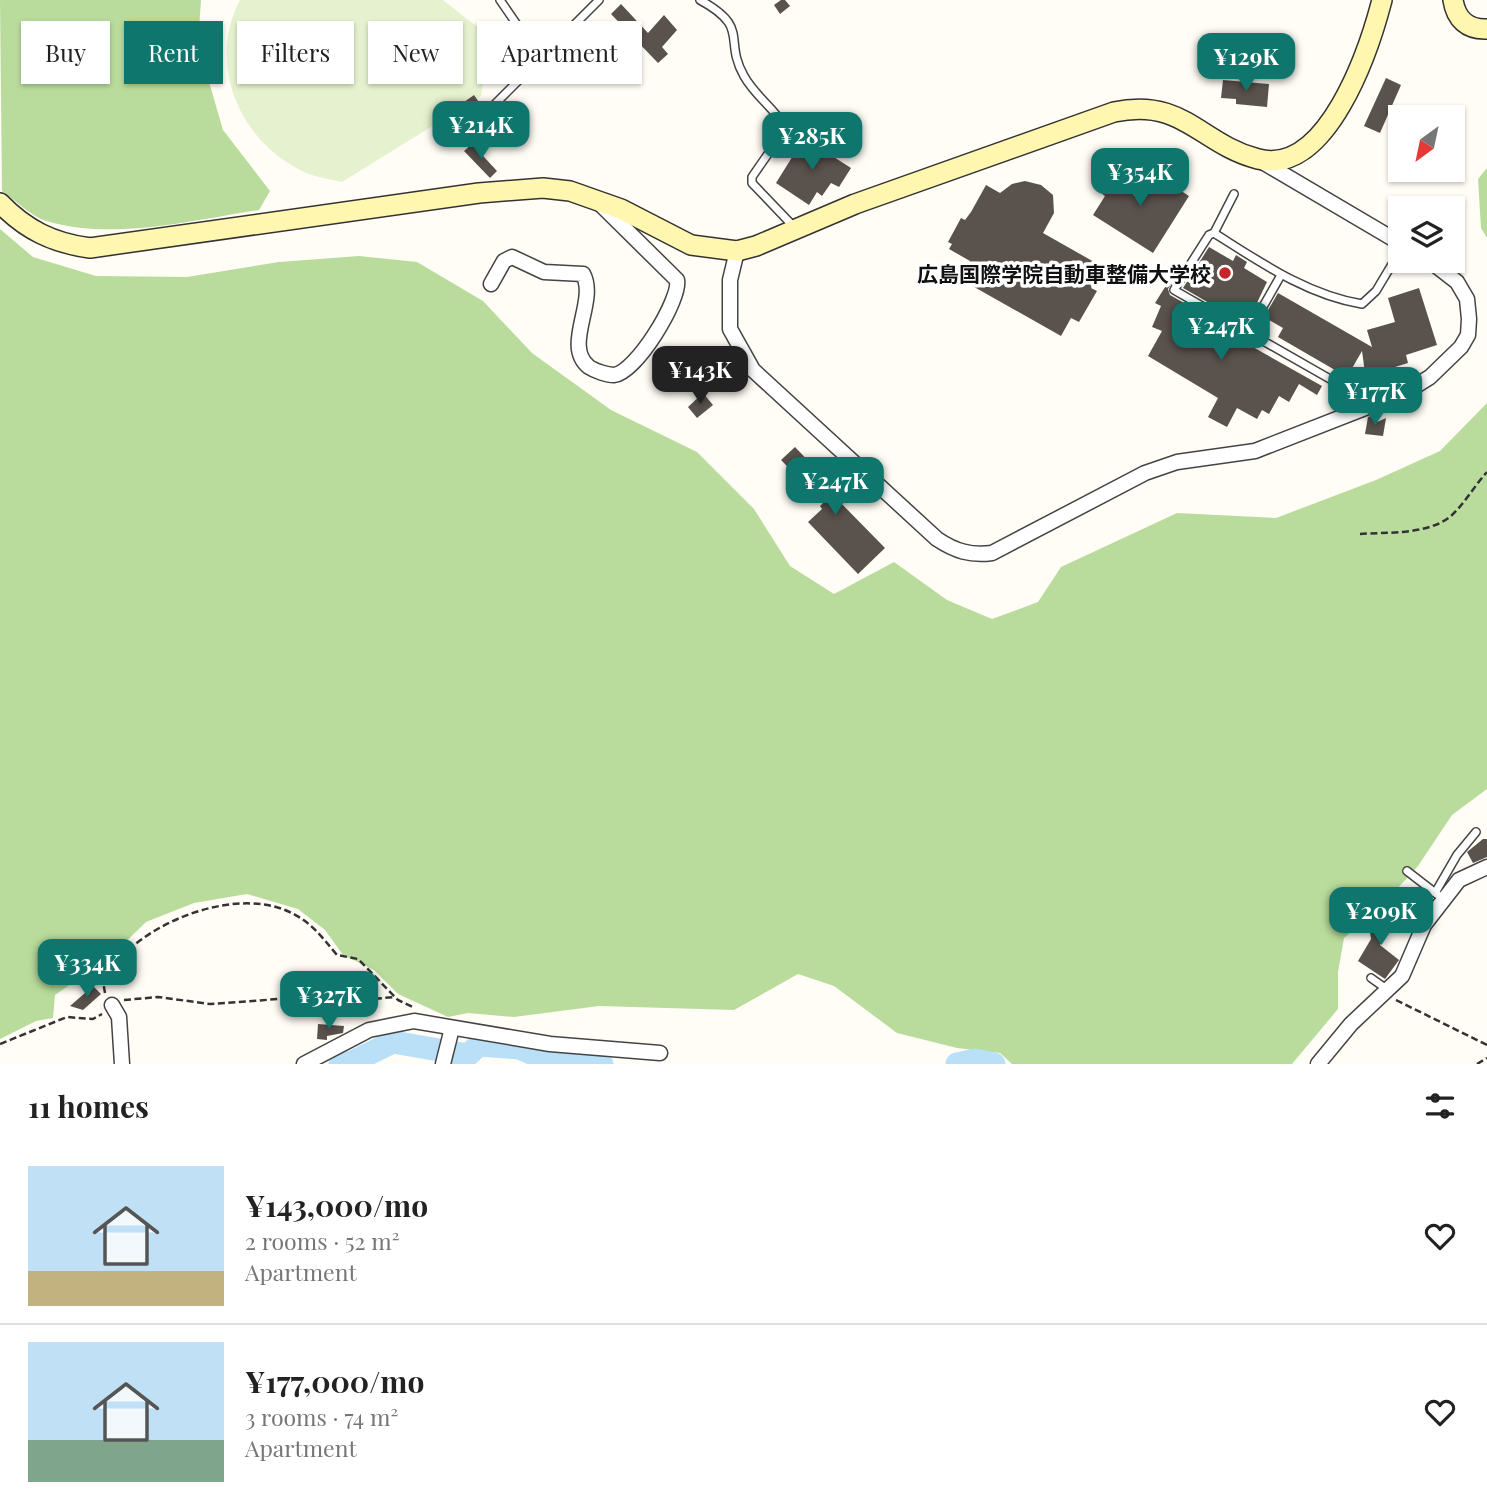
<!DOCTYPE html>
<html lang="en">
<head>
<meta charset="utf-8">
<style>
  body { margin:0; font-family:"Playfair Display","Noto Sans JP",serif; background:#f6f6f6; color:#222; height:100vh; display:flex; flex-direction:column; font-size:26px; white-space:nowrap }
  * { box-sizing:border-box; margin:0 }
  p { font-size:23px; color:#767676 }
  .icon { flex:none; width:38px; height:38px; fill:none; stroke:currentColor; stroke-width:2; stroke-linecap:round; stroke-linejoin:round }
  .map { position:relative; height:1064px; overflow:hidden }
  .details { display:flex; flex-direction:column; background:#fff; flex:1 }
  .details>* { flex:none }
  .top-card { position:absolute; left:21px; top:21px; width:700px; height:63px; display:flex; gap:14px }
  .needle { width:46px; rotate:213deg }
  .controls { position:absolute; left:1388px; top:105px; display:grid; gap:14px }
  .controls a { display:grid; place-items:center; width:77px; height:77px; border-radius:0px; background:#fff; box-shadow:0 2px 5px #0004; font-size:35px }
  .price { position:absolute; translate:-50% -60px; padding:0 16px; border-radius:14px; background:#0f766e; color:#fff; font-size:23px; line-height:46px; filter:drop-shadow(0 2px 4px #0008) }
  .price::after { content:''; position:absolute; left:50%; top:42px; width:21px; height:16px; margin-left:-10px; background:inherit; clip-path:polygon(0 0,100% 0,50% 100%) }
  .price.active { background:#222; color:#fff }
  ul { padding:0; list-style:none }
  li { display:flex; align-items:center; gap:21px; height:175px; padding:0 28px }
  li+li { border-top:2px solid #e0e0e0 }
  li span { display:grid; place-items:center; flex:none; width:196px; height:140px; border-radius:0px; color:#555 }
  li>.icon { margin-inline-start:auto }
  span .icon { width:84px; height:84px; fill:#fffc; stroke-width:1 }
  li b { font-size:30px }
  h2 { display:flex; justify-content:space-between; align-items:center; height:84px; padding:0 28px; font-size:30px }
  .chip { padding:0 24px; border-radius:0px; background:#fff; box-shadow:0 2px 5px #0004; font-size:24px; line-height:63px }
  .chip.active { background:#0f766e; color:#fff }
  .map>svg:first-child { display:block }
  .forest { fill:#b9dc9c }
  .pitch { fill:#e6f2cf }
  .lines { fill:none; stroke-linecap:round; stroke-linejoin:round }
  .river { stroke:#b9e0f7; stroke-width:23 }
  .building { fill:#5a524d }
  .lane-casing { stroke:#444; stroke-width:10 }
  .street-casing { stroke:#444; stroke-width:17 }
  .secondary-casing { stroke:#333; stroke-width:22 }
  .path { stroke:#333; stroke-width:2.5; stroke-dasharray:7 3.5; stroke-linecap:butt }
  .lane { stroke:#fff; stroke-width:7 }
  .street { stroke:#fff; stroke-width:14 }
  .secondary { stroke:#fff6b0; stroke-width:19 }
  .poi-dot { fill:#c4262e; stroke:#fff; stroke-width:2.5 }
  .labels { text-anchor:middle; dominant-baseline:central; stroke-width:7; stroke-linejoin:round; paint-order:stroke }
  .poi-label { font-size:21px; font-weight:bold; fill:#111; stroke:#fff; text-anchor:end }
</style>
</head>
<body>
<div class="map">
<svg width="1487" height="1064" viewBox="0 0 1487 1064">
  <rect width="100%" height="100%" fill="#fffdf5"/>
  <g class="forest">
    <path d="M0,0H201L198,44L223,130L270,191L259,210C192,220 113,241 46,221C31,216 15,200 2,191Z"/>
    <polygon points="1487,168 1487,238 1481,228 1478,179"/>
    <polygon points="0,229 33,257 96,276 187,277 279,262 359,256 417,262 483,301 532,353 611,410 697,452 754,509 790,566 834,594 894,562 947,600 992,619 1038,602 1061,567 1177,513 1276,518 1376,480 1440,451 1487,403 1487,789 1452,815 1418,866 1383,904 1344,938 1338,972 1338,1009 1292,1064 1012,1064 1000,1053 957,1048 897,1033 834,986 798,974 734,1010 599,1006 514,1017 468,1013 448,1017 398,994 374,970 343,955 325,930 298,909 247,894 194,903 146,922 112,955 55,995 53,1018 36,1021 0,1039"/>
  </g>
  <path class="pitch" d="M240,0H443L490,37L481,96L342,182C329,179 313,177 300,170C238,139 207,62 240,0Z"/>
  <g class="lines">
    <g class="river">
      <polyline points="340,1064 352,1062 393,1042 468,1055 479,1045 519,1048 538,1056 602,1064"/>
      <polyline points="957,1064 975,1060 994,1064"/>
    </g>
  </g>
  <g class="building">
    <polygon points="781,0 785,0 790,6 780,14 774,5"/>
    <polygon points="621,4 648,33 664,15 677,30 662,47 668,54 658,63 611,14"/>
    <polygon points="1386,78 1401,85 1380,133 1364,126"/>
    <polygon points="1223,80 1269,84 1267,107 1236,104 1236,99 1221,98"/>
    <polygon points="474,95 483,108 448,134 441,124 453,116 450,112"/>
    <polygon points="804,138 851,168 839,187 831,183 822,196 817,192 809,205 776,183"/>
    <polygon points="472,144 497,171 490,178 464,151"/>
    <polygon points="1122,167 1135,176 1138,172 1160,186 1164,180 1189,196 1153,253 1093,215 1105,196 1101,193 1108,183 1111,185"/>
    <polygon points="1025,181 1041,185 1053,195 1054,213 1043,233 1103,267 1091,288 1097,291 1079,322 1071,318 1061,336 960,279 970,261 949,249 952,244 948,242 961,218 965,220 971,212 986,185 1000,193 1012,184"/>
    <polygon points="1209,247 1233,261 1236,255 1247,262 1244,268 1267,282 1253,311 1251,310 1244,323 1183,288"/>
    <polygon points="1177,268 1180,269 1168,289 1170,295 1237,333 1235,337 1322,386 1317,395 1299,384 1289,402 1279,396 1269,414 1262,410 1257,419 1237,408 1227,427 1208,417 1218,398 1148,356 1162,331 1152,327 1161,306 1155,303"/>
    <polygon points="1419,288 1437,345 1406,355 1408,363 1385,370 1387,375 1366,380 1362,351 1347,377 1278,337 1283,328 1264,317 1278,293 1372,347 1367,330 1395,322 1388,298"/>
    <polygon points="703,393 713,405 697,418 688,407"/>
    <polygon points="1374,415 1377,422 1386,418 1383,436 1365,434 1368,417"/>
    <polygon points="795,447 839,493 835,497 885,548 858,574 808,522 822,509 820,506 823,503 781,460"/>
    <polygon points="1483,839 1487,839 1487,857 1473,863 1467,852"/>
    <polygon points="1418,890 1429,903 1413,924 1398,908"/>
    <polygon points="1393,906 1401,915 1380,945 1399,960 1385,979 1358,961 1371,939 1370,932"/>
    <polygon points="93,986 101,994 83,1010 70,1006"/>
    <polygon points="318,1024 344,1026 343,1033 327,1036 327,1040 317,1039"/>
  </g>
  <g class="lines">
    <defs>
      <g id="lane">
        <polyline points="500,0 520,29 534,63"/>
        <path d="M700,0C751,28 723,39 744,76C755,96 775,109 786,128L752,177V183L795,228"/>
        <polyline points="469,130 599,0"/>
        <polyline points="1214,233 1234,194"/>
        <polyline points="1248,333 1281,275"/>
        <path d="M1337,383L1174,290L1209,235L1214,233C1260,262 1307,295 1362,304L1376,291L1400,251"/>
        <polyline points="1407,871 1438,895"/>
        <polyline points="1435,893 1457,855 1476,832"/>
        <polyline points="1371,978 1388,990"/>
      </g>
      <g id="street">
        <polyline points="1259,160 1400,243"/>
        <path d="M737,251L730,280V329L753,370L937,539C955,551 971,556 992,553L1145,473L1177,462L1255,451L1406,392L1430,377L1461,347L1468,335L1469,319L1467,299L1457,282L1430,261"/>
        <path d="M491,284L504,261L512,257L544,272L583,274C598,301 562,346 589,367C595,371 607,375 614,375C636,373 681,299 677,280L597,201"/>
        <polyline points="112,1005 119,1017 122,1064"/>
        <polyline points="304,1064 369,1030 414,1021 550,1044 660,1053"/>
        <polyline points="443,1064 452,1028"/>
        <polyline points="1318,1064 1351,1024 1402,976 1424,925 1459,880 1487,867"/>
      </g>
      <g id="secondary">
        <path d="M1453,0C1456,19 1467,30 1487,29"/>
        <path d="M0,203C26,230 53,243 90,248L479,193L543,188L570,191L621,209L691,245L737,251L756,246L855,204L1114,112C1183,97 1200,144 1258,159C1327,177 1369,50 1382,0"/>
      </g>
    </defs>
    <use href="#lane" class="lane-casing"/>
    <use href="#street" class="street-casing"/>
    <use href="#secondary" class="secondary-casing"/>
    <g class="path">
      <path d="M1360,534C1388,532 1430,535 1452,515C1465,503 1475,485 1487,472"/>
      <path d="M105,993L103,981C132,927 227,887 285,910C310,920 321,936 337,955L358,959L398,1000L413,1007"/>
      <polyline points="124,1000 158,997 210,1004 320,996 361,1000 395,997"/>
      <polyline points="1396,1000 1487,1045"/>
      <polyline points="0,1044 67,1017 93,1019 102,1014"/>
      <polyline points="1477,1064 1487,1058"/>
    </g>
    <use href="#lane" class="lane"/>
    <use href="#street" class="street"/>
    <use href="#secondary" class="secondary"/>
  </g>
  <circle class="poi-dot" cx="1225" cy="273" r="7"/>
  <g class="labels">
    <g class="poi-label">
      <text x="1211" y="273">広島国際学院自動車整備大学校</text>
    </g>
  </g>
</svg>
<div class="controls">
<a><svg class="needle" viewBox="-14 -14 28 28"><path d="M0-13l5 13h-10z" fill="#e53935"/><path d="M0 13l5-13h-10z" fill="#767676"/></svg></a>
<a><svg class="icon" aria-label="layers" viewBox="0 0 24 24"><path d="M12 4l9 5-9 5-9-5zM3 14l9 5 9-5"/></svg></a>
</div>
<b class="price" style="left:1246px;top:93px">¥129K</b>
<b class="price" style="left:481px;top:161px">¥214K</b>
<b class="price" style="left:812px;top:172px">¥285K</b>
<b class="price" style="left:1140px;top:208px">¥354K</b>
<b class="price" style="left:1221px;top:362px">¥247K</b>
<b class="price active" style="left:700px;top:406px">¥143K</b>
<b class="price" style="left:1375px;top:427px">¥177K</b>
<b class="price" style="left:835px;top:517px">¥247K</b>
<b class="price" style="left:1381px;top:947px">¥209K</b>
<b class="price" style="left:87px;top:999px">¥334K</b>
<b class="price" style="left:329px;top:1031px">¥327K</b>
<div class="top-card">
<a class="chip">Buy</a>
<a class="chip active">Rent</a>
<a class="chip">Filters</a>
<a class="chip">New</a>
<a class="chip">Apartment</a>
</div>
</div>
<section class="details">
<h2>11 homes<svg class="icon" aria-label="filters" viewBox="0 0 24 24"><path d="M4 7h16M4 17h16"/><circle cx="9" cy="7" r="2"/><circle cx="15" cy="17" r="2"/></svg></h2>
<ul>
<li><span style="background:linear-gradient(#bfe0f5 75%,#c2b280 0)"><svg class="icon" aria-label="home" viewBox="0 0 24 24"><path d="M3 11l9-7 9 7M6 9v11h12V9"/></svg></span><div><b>¥143,000/mo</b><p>2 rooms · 52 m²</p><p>Apartment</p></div><svg class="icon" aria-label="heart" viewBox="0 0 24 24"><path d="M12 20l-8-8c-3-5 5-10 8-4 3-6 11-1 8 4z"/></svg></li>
<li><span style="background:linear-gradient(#bfe0f5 70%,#7fa58c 0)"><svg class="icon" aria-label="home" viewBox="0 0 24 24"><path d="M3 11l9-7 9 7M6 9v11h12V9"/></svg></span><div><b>¥177,000/mo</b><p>3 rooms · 74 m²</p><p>Apartment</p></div><svg class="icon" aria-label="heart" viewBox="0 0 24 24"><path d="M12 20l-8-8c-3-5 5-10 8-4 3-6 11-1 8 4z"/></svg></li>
</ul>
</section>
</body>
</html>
